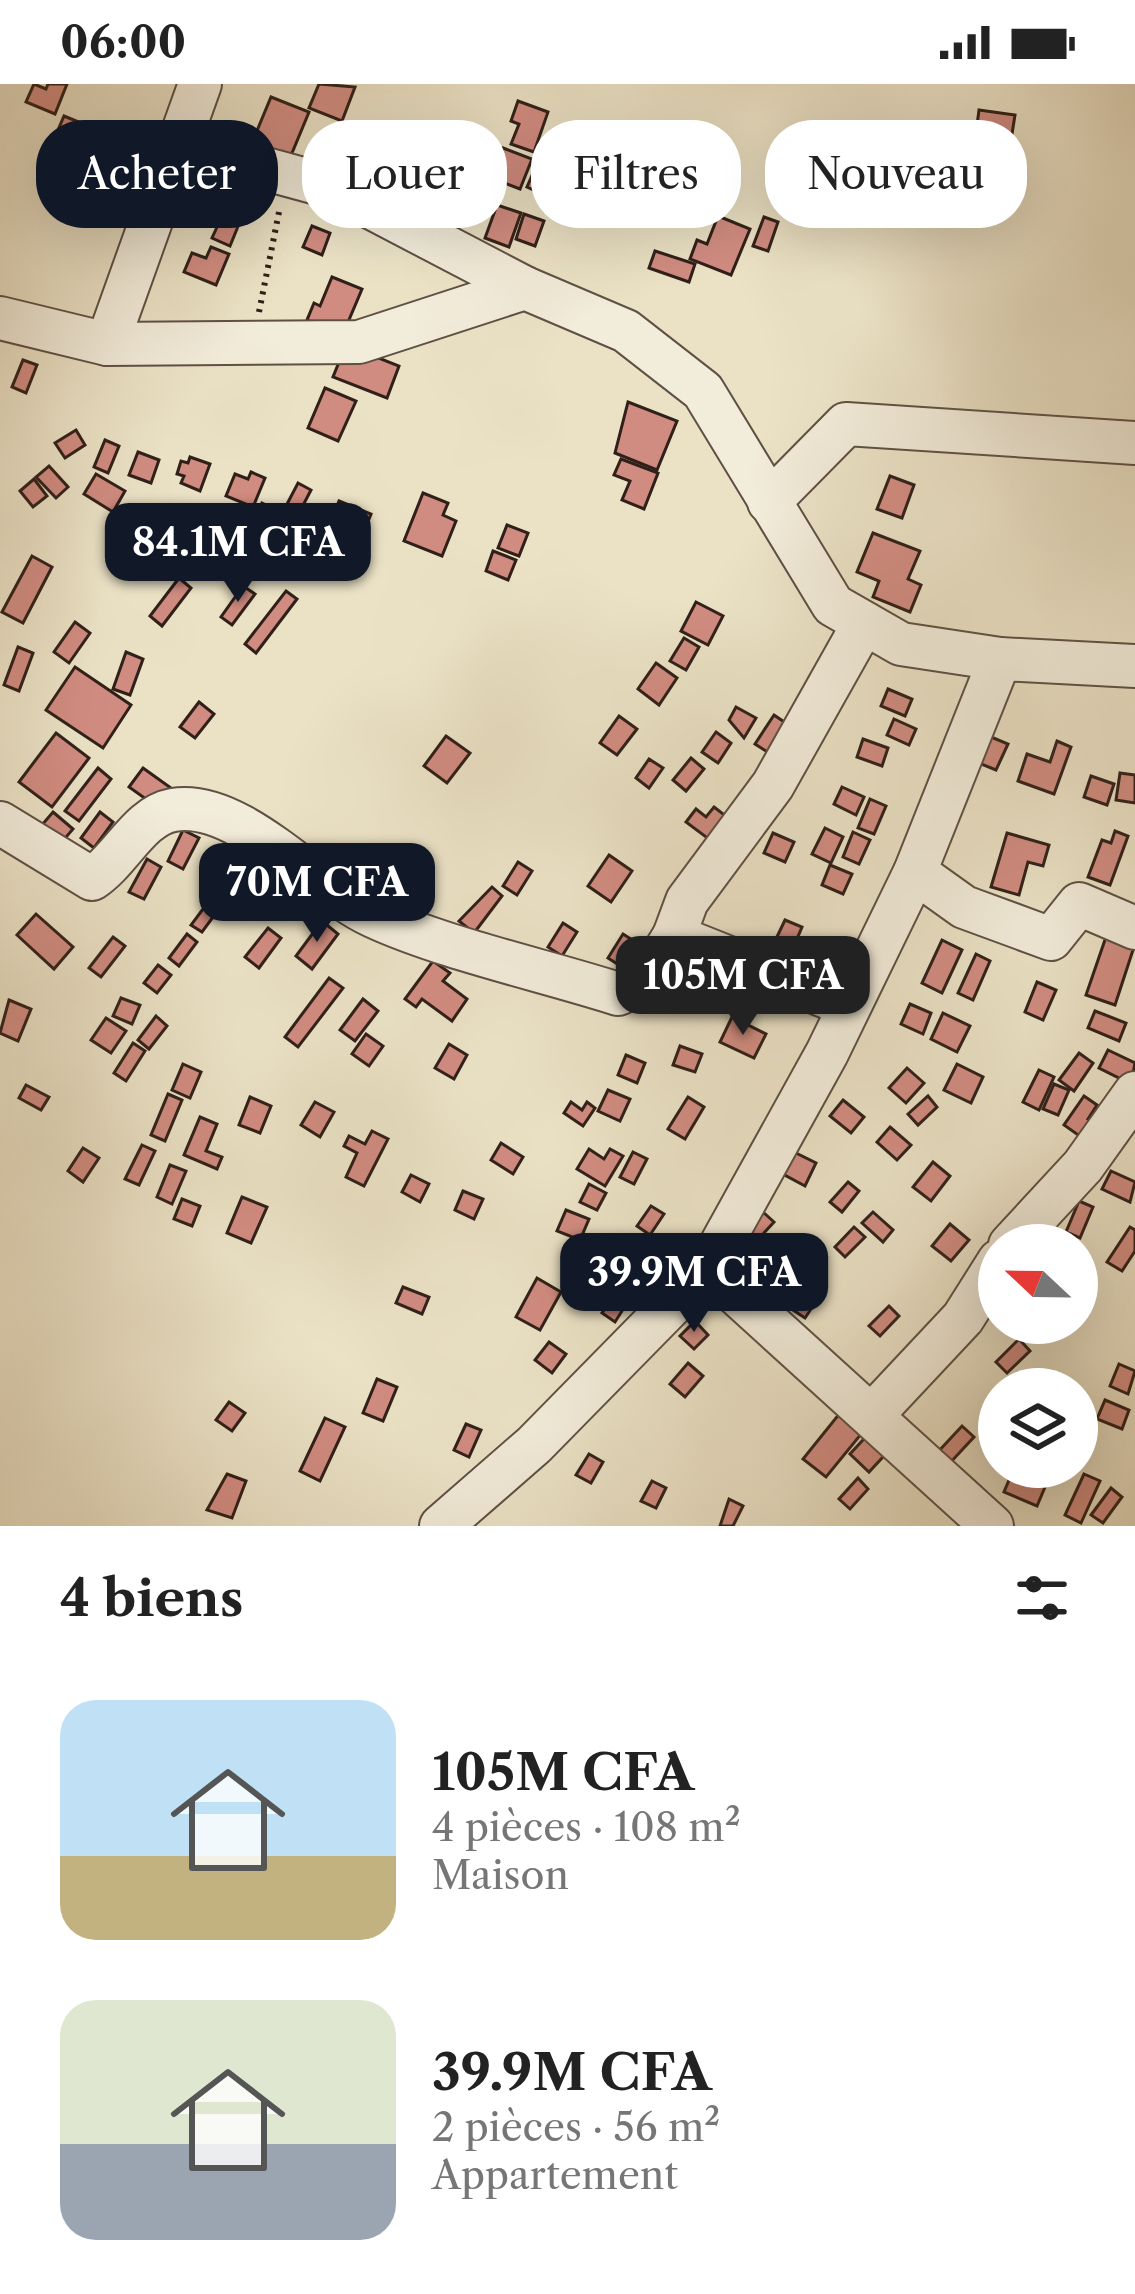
<!DOCTYPE html>
<html lang="fr">
<head>
<meta charset="utf-8">
<style>
  body { margin:0; font-family:"Libre Caslon Text",serif; background:#f6f6f6; color:#222; height:100vh; display:flex; flex-direction:column; font-size:45px; white-space:nowrap }
  * { box-sizing:border-box; margin:0 }
  p { font-size:39px; color:#767676 }
  .icon { flex:none; width:66px; height:66px; fill:none; stroke:currentColor; stroke-width:2; stroke-linecap:round; stroke-linejoin:round }
  .map { position:relative; height:1442px; overflow:hidden }
  .sheet { display:flex; flex-direction:column; background:#fff; flex:1 }
  .sheet>* { flex:none }
  .guide { position:absolute; left:36px; top:36px; width:1065px; height:108px; display:flex; gap:24px }
  .needle { width:78px; rotate:292deg }
  .controls { position:absolute; left:978px; top:1140px; display:grid; gap:24px }
  .controls a { display:grid; place-items:center; width:120px; height:120px; border-radius:50%; background:#fff; box-shadow:0 12px 48px #0002; font-size:60px }
  .price { position:absolute; translate:-50% -102px; padding:0 27px; border-radius:24px; background:#111827; color:#fff; font-size:39px; line-height:78px; filter:drop-shadow(0 3px 6px #0008) }
  .price::after { content:''; position:absolute; left:50%; top:72px; width:36px; height:27px; margin-left:-18px; background:inherit; clip-path:polygon(0 0,100% 0,50% 100%) }
  .price.selected { background:#222; color:#fff }
  ul { padding:0; list-style:none }
  li { display:flex; align-items:center; gap:36px; height:300px; padding:0 60px }
  li span { display:grid; place-items:center; flex:none; width:336px; height:240px; border-radius:36px; color:#555 }
  li>.icon { margin-inline-start:auto }
  span .icon { width:144px; height:144px; fill:#fffc; stroke-width:1 }
  li b { font-size:51px }
  h2 { display:flex; justify-content:space-between; align-items:center; height:144px; padding:0 60px; font-size:51px }
  .chip { padding:0 42px; border-radius:48px; background:#fff; box-shadow:0 12px 48px #0002; font-size:42px; line-height:108px }
  .chip.selected { background:#111827; color:#fff }
  .status { display:flex; justify-content:space-between; align-items:center; height:84px; padding:0 60px; background:#fff; direction:ltr }
  .status svg { height:33px; fill:currentColor }
  .map>svg:first-child { display:block }
  .building { fill:#d18c81; stroke:#302019; stroke-width:3 }
  .lines { fill:none; stroke-linecap:round; stroke-linejoin:round }
  .minor-casing { stroke:#5f5044; stroke-width:46 }
  .path { stroke:#302019; stroke-width:6; stroke-dasharray:3 6; stroke-linecap:butt }
  .minor { stroke:#f2ecda; stroke-width:42 }
</style>
</head>
<body>
<div class="status"><b>06:00</b><svg viewBox="0 0 49 12"><path d="M0 12V9h3v3zM5 12V6h3v6zM10 12V3h3v9zM15 12V0h3v12zM26 1h20v11H26zM47 4h2v5h-2z"/></svg></div>
<div class="map">
<svg width="1135" height="1442" viewBox="0 0 1135 1442">
  <rect width="100%" height="100%" fill="#ebe2c6"/>
  <filter id="stains"><feTurbulence type="fractalNoise" baseFrequency=".00167" numOctaves="4"/><feColorMatrix values="0 0 0 0 .2 0 0 0 0 .09 0 0 0 0 .02 0 0 0 .5 -.17"/></filter>
  <radialGradient id="worn" r=".72"><stop offset=".6" stop-color="#630" stop-opacity="0"/><stop offset="1" stop-color="#630" stop-opacity=".3"/></radialGradient>
  <g class="building">
    <polygon points="34,0 46,5 48,0 67,0 55,30 26,18"/>
    <polygon points="319,0 355,3 342,37 309,24"/>
    <polygon points="271,13 309,28 287,81 249,66"/>
    <polygon points="518,17 548,28 534,68 511,60 519,40 511,37"/>
    <polygon points="979,26 1015,31 1009,69 974,64"/>
    <polygon points="64,32 103,48 77,107 39,90"/>
    <polygon points="136,39 161,49 155,64 129,53"/>
    <polygon points="355,40 402,54 385,94 359,83 365,68 347,61"/>
    <polygon points="454,44 485,56 474,83 443,71"/>
    <polygon points="129,55 154,66 143,91 118,80"/>
    <polygon points="503,64 532,75 520,105 491,94"/>
    <polygon points="541,71 569,84 562,102 553,98 547,112 527,103"/>
    <polygon points="426,79 454,90 444,115 416,105"/>
    <polygon points="595,89 621,98 608,133 583,124"/>
    <polygon points="210,117 243,130 230,162 212,154 217,143 202,137"/>
    <polygon points="497,121 521,129 509,163 485,154"/>
    <polygon points="524,130 544,137 535,162 516,155"/>
    <polygon points="718,132 750,145 731,191 690,175 697,156 707,160"/>
    <polygon points="764,133 778,138 768,167 753,162"/>
    <polygon points="312,142 330,149 322,171 303,163"/>
    <polygon points="211,163 229,170 216,201 184,188 192,169 206,174"/>
    <polygon points="655,167 695,180 689,198 649,184"/>
    <polygon points="332,193 362,205 343,250 307,236 314,219 320,222"/>
    <polygon points="346,261 399,282 387,314 333,293"/>
    <polygon points="23,276 37,281 26,309 12,303"/>
    <polygon points="325,304 356,317 338,357 308,344"/>
    <polygon points="628,318 677,337 657,386 615,369"/>
    <polygon points="76,346 85,361 65,374 55,359"/>
    <polygon points="105,356 119,362 108,389 94,383"/>
    <polygon points="138,368 159,376 151,399 129,391"/>
    <polygon points="190,373 210,380 200,407 181,399 184,392 177,390 181,377 188,379"/>
    <polygon points="621,375 658,389 644,425 622,416 630,397 614,391"/>
    <polygon points="49,382 68,403 56,414 36,393"/>
    <polygon points="251,388 265,394 253,423 226,412 235,390 248,395"/>
    <polygon points="96,390 125,407 113,428 84,410"/>
    <polygon points="890,392 914,401 902,434 877,425"/>
    <polygon points="34,395 47,412 33,423 20,407"/>
    <polygon points="298,399 311,406 298,431 285,424"/>
    <polygon points="423,409 448,419 443,431 456,437 442,472 404,457"/>
    <polygon points="339,417 371,430 356,467 324,454"/>
    <polygon points="262,419 295,434 288,451 254,437"/>
    <polygon points="155,426 173,433 167,452 148,446"/>
    <polygon points="507,441 528,449 519,472 498,464"/>
    <polygon points="873,449 920,467 908,495 921,501 910,528 873,513 879,497 857,488"/>
    <polygon points="133,451 151,458 139,489 122,483"/>
    <polygon points="187,460 201,472 186,492 172,481"/>
    <polygon points="493,467 516,476 508,496 486,487"/>
    <polygon points="32,472 52,483 23,539 2,528"/>
    <polygon points="179,494 191,504 162,542 150,532"/>
    <polygon points="243,502 255,510 232,541 221,533"/>
    <polygon points="286,507 297,515 256,569 245,560"/>
    <polygon points="696,518 723,532 708,561 681,547"/>
    <polygon points="75,538 90,549 69,579 54,568"/>
    <polygon points="684,554 699,563 686,586 670,577"/>
    <polygon points="18,563 33,569 19,607 4,601"/>
    <polygon points="126,568 143,575 130,611 113,605"/>
    <polygon points="656,579 677,594 659,621 638,605"/>
    <polygon points="75,583 131,621 103,664 46,626"/>
    <polygon points="888,605 912,615 905,632 881,622"/>
    <polygon points="199,618 214,630 195,654 180,643"/>
    <polygon points="736,623 756,634 744,654 729,636"/>
    <polygon points="774,631 793,644 774,672 755,660"/>
    <polygon points="619,632 637,645 617,671 600,659"/>
    <polygon points="894,635 916,645 909,661 887,651"/>
    <polygon points="716,648 731,659 718,679 702,668"/>
    <polygon points="56,649 89,674 52,723 19,698"/>
    <polygon points="984,650 1008,660 996,686 974,677"/>
    <polygon points="446,652 470,669 447,699 424,682"/>
    <polygon points="863,655 888,664 882,682 857,673"/>
    <polygon points="1057,657 1071,663 1054,710 1018,697 1027,670 1050,678"/>
    <polygon points="691,674 704,685 686,707 673,696"/>
    <polygon points="649,675 663,684 649,704 636,694"/>
    <polygon points="98,684 111,695 79,737 65,727"/>
    <polygon points="143,684 171,704 157,723 129,703"/>
    <polygon points="1120,689 1135,691 1135,719 1116,716"/>
    <polygon points="1091,692 1114,700 1107,721 1084,713"/>
    <polygon points="842,703 864,713 856,731 834,720"/>
    <polygon points="870,715 886,722 874,750 858,744"/>
    <polygon points="714,723 727,733 710,756 686,738 696,725 706,733"/>
    <polygon points="53,728 73,745 61,759 41,742"/>
    <polygon points="100,728 113,738 94,764 81,754"/>
    <polygon points="825,744 843,753 831,779 812,770"/>
    <polygon points="183,746 199,754 183,785 168,777"/>
    <polygon points="1115,747 1128,752 1110,801 1088,793 1102,756 1111,759"/>
    <polygon points="853,748 870,756 859,780 843,773"/>
    <polygon points="773,749 794,758 785,778 764,769"/>
    <polygon points="1007,749 1049,761 1043,782 1028,778 1019,811 991,803"/>
    <polygon points="242,765 256,776 232,809 217,798"/>
    <polygon points="609,771 632,787 611,818 588,802"/>
    <polygon points="147,775 161,783 144,815 129,808"/>
    <polygon points="518,778 532,787 517,811 503,802"/>
    <polygon points="830,781 852,790 843,810 822,801"/>
    <polygon points="492,803 502,812 474,849 459,837"/>
    <polygon points="212,813 222,821 202,848 191,841"/>
    <polygon points="36,830 73,863 54,885 17,851"/>
    <polygon points="785,836 802,843 793,864 775,857"/>
    <polygon points="322,837 338,850 312,885 296,872"/>
    <polygon points="563,839 577,848 562,872 548,863"/>
    <polygon points="268,844 281,854 259,884 245,873"/>
    <polygon points="187,850 197,858 179,882 169,874"/>
    <polygon points="623,850 637,859 622,883 608,874"/>
    <polygon points="1107,850 1135,860 1115,921 1086,911"/>
    <polygon points="113,853 125,862 101,893 89,884"/>
    <polygon points="837,855 851,862 841,884 826,876"/>
    <polygon points="942,856 962,866 942,909 922,899"/>
    <polygon points="976,870 990,877 973,916 958,909"/>
    <polygon points="433,877 450,889 443,897 467,915 452,937 422,915 416,923 405,915"/>
    <polygon points="158,881 171,891 157,909 144,899"/>
    <polygon points="329,894 343,904 298,963 285,953"/>
    <polygon points="1037,898 1056,906 1043,936 1025,928"/>
    <polygon points="121,914 140,921 132,940 113,932"/>
    <polygon points="363,915 378,927 355,957 340,946"/>
    <polygon points="9,916 31,925 18,957 0,949"/>
    <polygon points="910,920 931,929 923,950 901,940"/>
    <polygon points="1095,927 1126,939 1119,957 1088,944"/>
    <polygon points="943,929 970,942 957,968 931,955"/>
    <polygon points="156,932 167,942 149,965 138,956"/>
    <polygon points="732,933 766,950 754,974 720,958"/>
    <polygon points="106,934 126,947 111,969 91,956"/>
    <polygon points="366,950 383,962 369,982 352,970"/>
    <polygon points="133,959 145,967 126,997 114,989"/>
    <polygon points="449,960 467,971 454,995 435,984"/>
    <polygon points="680,962 702,970 695,988 673,981"/>
    <polygon points="1108,966 1135,979 1131,1000 1099,984"/>
    <polygon points="1079,969 1093,979 1074,1007 1059,996"/>
    <polygon points="626,971 645,979 637,999 618,991"/>
    <polygon points="183,980 201,988 190,1014 172,1006"/>
    <polygon points="957,980 983,993 971,1019 944,1006"/>
    <polygon points="907,984 924,999 906,1019 889,1004"/>
    <polygon points="1039,986 1054,993 1039,1026 1023,1018"/>
    <polygon points="1054,1000 1069,1006 1058,1031 1043,1025"/>
    <polygon points="26,1001 49,1013 41,1026 19,1014"/>
    <polygon points="608,1006 630,1015 620,1037 598,1027"/>
    <polygon points="168,1010 182,1016 165,1057 151,1051"/>
    <polygon points="928,1012 937,1023 918,1041 908,1030"/>
    <polygon points="1084,1012 1097,1021 1088,1035 1099,1042 1088,1058 1064,1041"/>
    <polygon points="250,1013 271,1022 260,1049 239,1041"/>
    <polygon points="688,1013 704,1023 685,1055 668,1045"/>
    <polygon points="843,1016 864,1033 851,1049 830,1032"/>
    <polygon points="315,1018 334,1028 320,1053 301,1041"/>
    <polygon points="571,1018 582,1026 587,1018 595,1024 583,1042 564,1029"/>
    <polygon points="200,1033 217,1040 206,1067 222,1073 217,1085 184,1071"/>
    <polygon points="890,1043 911,1061 897,1076 877,1058"/>
    <polygon points="372,1047 388,1055 364,1102 346,1093 357,1069 344,1062 349,1052 365,1060"/>
    <polygon points="501,1059 523,1073 513,1090 491,1076"/>
    <polygon points="142,1061 155,1067 139,1101 125,1095"/>
    <polygon points="83,1064 99,1074 83,1098 68,1087"/>
    <polygon points="589,1065 604,1075 610,1065 623,1072 605,1102 577,1085"/>
    <polygon points="792,1067 816,1079 805,1102 781,1089"/>
    <polygon points="633,1068 647,1075 634,1100 620,1093"/>
    <polygon points="933,1078 950,1092 931,1117 913,1103"/>
    <polygon points="170,1081 186,1087 172,1120 157,1113"/>
    <polygon points="1111,1087 1135,1098 1130,1118 1102,1105"/>
    <polygon points="411,1091 429,1100 420,1118 402,1108"/>
    <polygon points="848,1098 859,1107 842,1128 830,1118"/>
    <polygon points="589,1100 606,1109 597,1126 580,1118"/>
    <polygon points="463,1107 483,1115 474,1135 455,1126"/>
    <polygon points="242,1113 267,1123 251,1159 227,1149"/>
    <polygon points="182,1115 200,1122 192,1142 174,1135"/>
    <polygon points="1079,1117 1093,1123 1080,1154 1066,1148"/>
    <polygon points="651,1122 664,1130 650,1151 637,1142"/>
    <polygon points="566,1126 589,1135 580,1156 557,1147"/>
    <polygon points="763,1128 774,1138 752,1162 741,1152"/>
    <polygon points="873,1128 893,1146 883,1158 862,1139"/>
    <polygon points="950,1140 969,1156 951,1177 932,1162"/>
    <polygon points="854,1143 865,1153 845,1173 835,1163"/>
    <polygon points="1130,1143 1135,1146 1135,1167 1122,1187 1107,1178"/>
    <polygon points="762,1181 778,1186 770,1210 737,1200 742,1185 759,1191"/>
    <polygon points="537,1194 561,1208 540,1246 516,1233"/>
    <polygon points="403,1203 429,1213 422,1230 396,1219"/>
    <polygon points="804,1203 819,1213 805,1234 790,1224"/>
    <polygon points="617,1208 629,1216 615,1238 602,1229"/>
    <polygon points="889,1222 899,1232 880,1252 869,1242"/>
    <polygon points="695,1237 708,1251 694,1265 680,1252"/>
    <polygon points="1019,1255 1030,1267 1007,1289 996,1278"/>
    <polygon points="549,1258 566,1270 552,1289 535,1276"/>
    <polygon points="688,1279 703,1292 685,1313 670,1300"/>
    <polygon points="1119,1280 1135,1287 1128,1310 1110,1302"/>
    <polygon points="377,1295 397,1303 383,1337 363,1329"/>
    <polygon points="1105,1316 1129,1326 1122,1345 1097,1335"/>
    <polygon points="229,1318 245,1329 232,1347 216,1336"/>
    <polygon points="848,1319 871,1338 826,1393 803,1375"/>
    <polygon points="325,1334 345,1343 320,1397 300,1387"/>
    <polygon points="466,1340 481,1346 469,1373 454,1366"/>
    <polygon points="962,1342 974,1353 949,1380 937,1369"/>
    <polygon points="875,1343 894,1361 869,1388 850,1370"/>
    <polygon points="589,1370 603,1378 591,1399 576,1391"/>
    <polygon points="1012,1389 1045,1403 1037,1422 1004,1408"/>
    <polygon points="227,1390 246,1397 232,1434 207,1426"/>
    <polygon points="1084,1390 1100,1397 1081,1439 1065,1431"/>
    <polygon points="858,1394 868,1405 850,1425 839,1415"/>
    <polygon points="652,1397 666,1404 656,1424 641,1417"/>
    <polygon points="1111,1404 1122,1413 1103,1439 1091,1431"/>
    <polygon points="729,1415 743,1422 733,1442 720,1442"/>
  </g>
  <g class="lines">
    <defs>
      <g id="minor">
        <polyline points="177,61 332,103 525,204"/>
        <polyline points="0,234 107,260 359,258 525,204 626,247 703,307 833,521 901,560 1000,575 1135,582"/>
        <polyline points="107,260 200,0"/>
        <polyline points="769,418 846,340 1135,359"/>
        <path d="M0,739L92,795C121,776 139,732 173,726C239,714 317,807 373,832C442,864 543,886 618,910L647,896L674,852"/>
        <polyline points="915,788 964,823 1051,855 1079,820 1135,844"/>
        <polyline points="847,921 674,852 687,817 773,701 864,539"/>
        <polyline points="1010,1161 1083,1082 1135,1009"/>
        <polyline points="708,1184 992,1442"/>
        <polyline points="873,1330 963,1234 999,1177"/>
        <polyline points="441,1442 534,1361 708,1184 827,969 915,788 1000,575"/>
      </g>
    </defs>
    <use href="#minor" class="minor-casing"/>
    <polyline class="path" points="259,228 280,123"/>
    <use href="#minor" class="minor"/>
  </g>
  <rect width="100%" height="100%" filter="url(#stains)"/>
  <rect width="100%" height="100%" fill="url(#worn)"/>
</svg>
<div class="controls">
<a><svg class="needle" viewBox="-14 -14 28 28"><path d="M0-13l5 13h-10z" fill="#e53935"/><path d="M0 13l5-13h-10z" fill="#767676"/></svg></a>
<a><svg class="icon" aria-label="layers" viewBox="0 0 24 24"><path d="M12 4l9 5-9 5-9-5zM3 14l9 5 9-5"/></svg></a>
</div>
<b class="price" style="left:238px;top:521px">84.1M CFA</b>
<b class="price" style="left:317px;top:861px">70M CFA</b>
<b class="price selected" style="left:743px;top:954px">105M CFA</b>
<b class="price" style="left:694px;top:1251px">39.9M CFA</b>
<div class="guide">
<a class="chip selected">Acheter</a>
<a class="chip">Louer</a>
<a class="chip">Filtres</a>
<a class="chip">Nouveau</a>
</div>
</div>
<section class="sheet">
<h2>4 biens<svg class="icon" aria-label="filters" viewBox="0 0 24 24"><path d="M4 7h16M4 17h16"/><circle cx="9" cy="7" r="2"/><circle cx="15" cy="17" r="2"/></svg></h2>
<ul>
<li><span style="background:linear-gradient(#bfe0f5 65%,#c2b280 0)"><svg class="icon" aria-label="home" viewBox="0 0 24 24"><path d="M3 11l9-7 9 7M6 9v11h12V9"/></svg></span><div><b>105M CFA</b><p>4 pièces · 108 m²</p><p>Maison</p></div></li>
<li><span style="background:linear-gradient(#dfe7d0 60%,#9aa5b1 0)"><svg class="icon" aria-label="home" viewBox="0 0 24 24"><path d="M3 11l9-7 9 7M6 9v11h12V9"/></svg></span><div><b>39.9M CFA</b><p>2 pièces · 56 m²</p><p>Appartement</p></div></li>
</ul>
</section>
</body>
</html>
